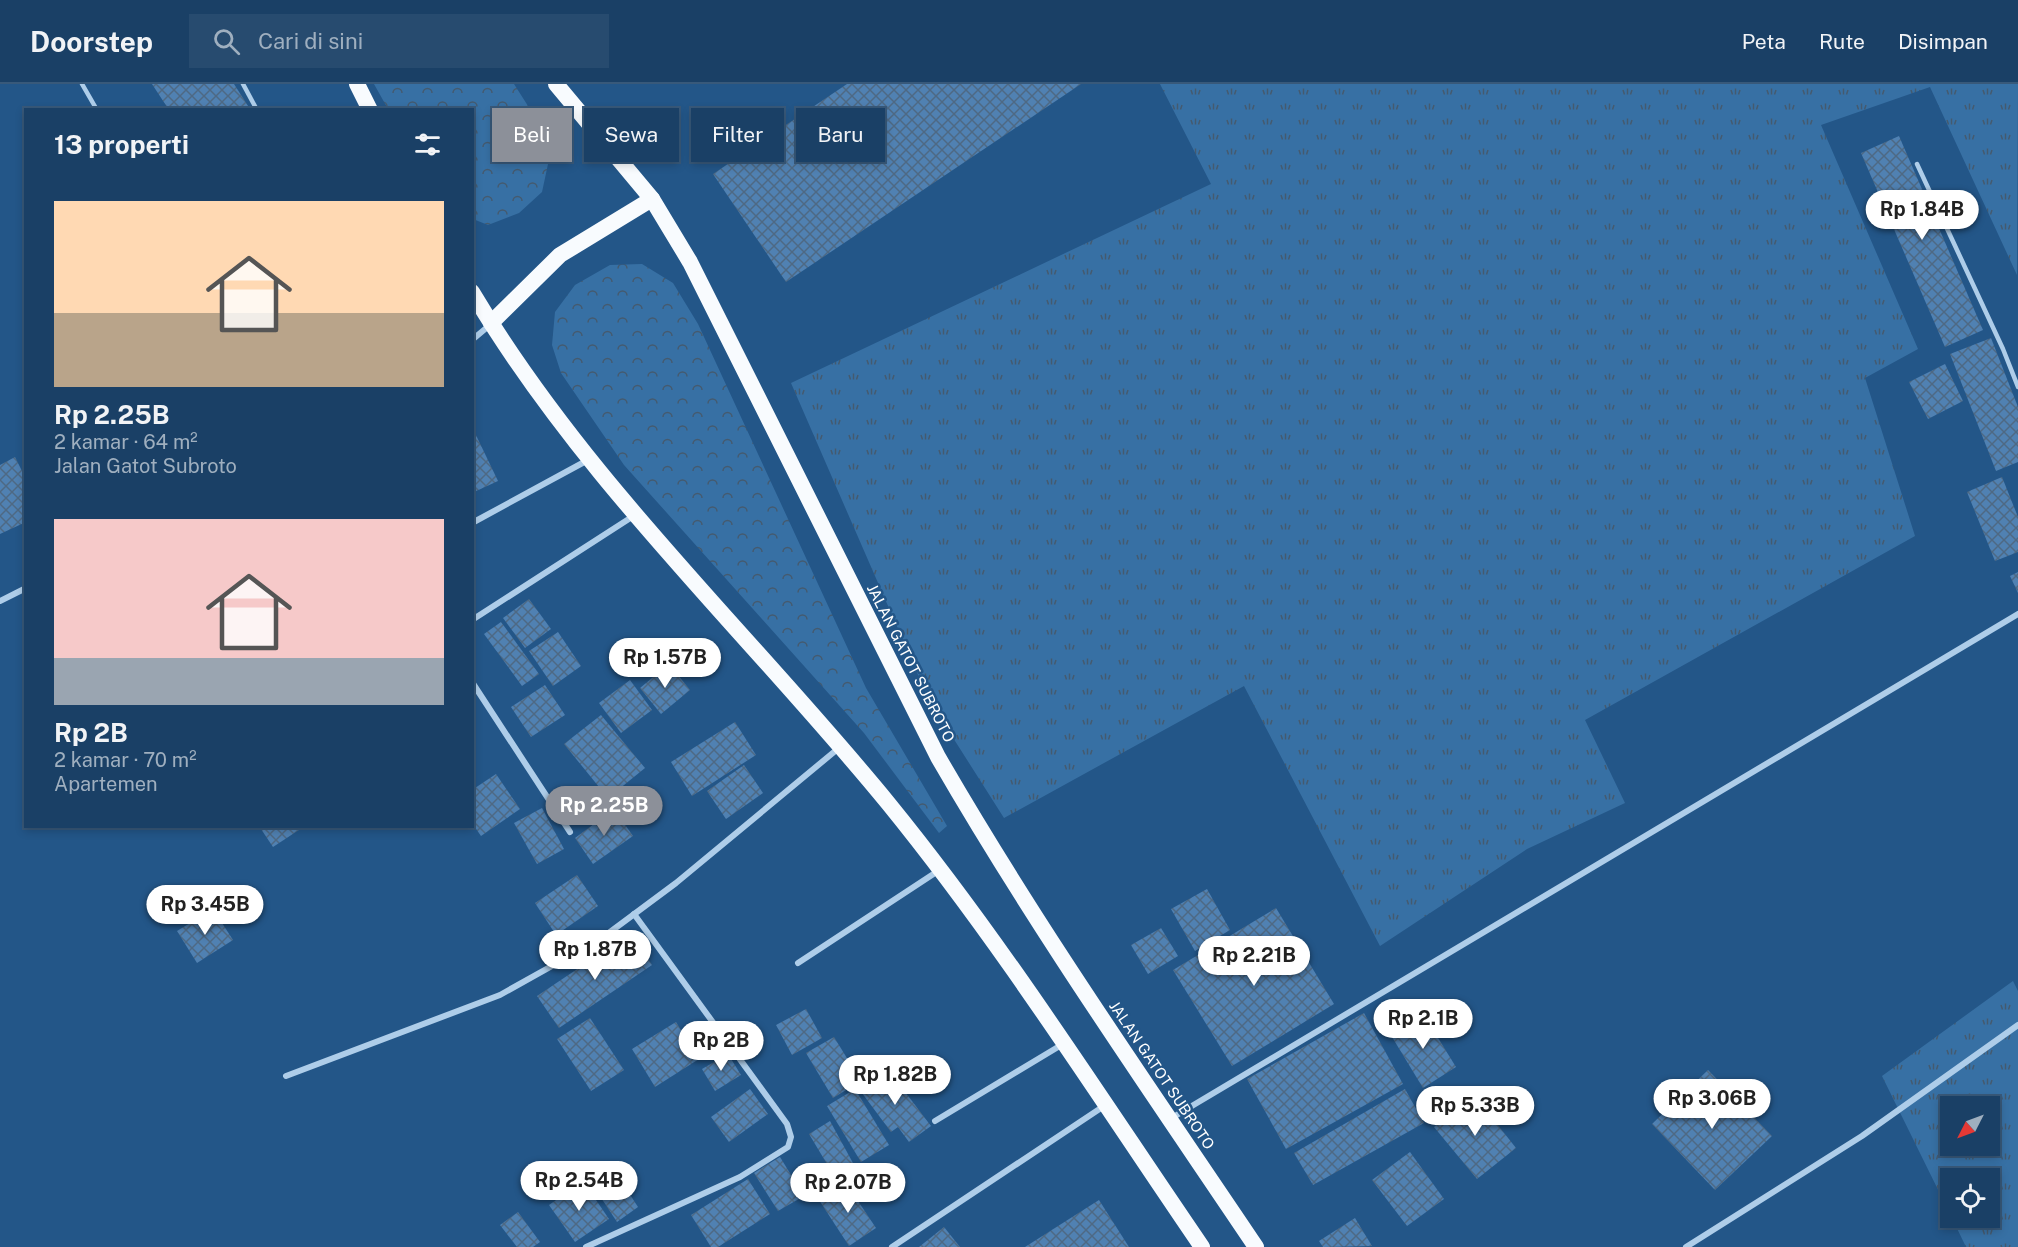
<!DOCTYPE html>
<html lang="id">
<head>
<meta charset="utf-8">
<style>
  body { margin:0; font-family:"Public Sans",sans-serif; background:#274b6f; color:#f1f3f6; height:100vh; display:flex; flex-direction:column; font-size:22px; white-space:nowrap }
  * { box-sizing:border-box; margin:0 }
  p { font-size:20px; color:#9fafbf }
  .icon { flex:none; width:33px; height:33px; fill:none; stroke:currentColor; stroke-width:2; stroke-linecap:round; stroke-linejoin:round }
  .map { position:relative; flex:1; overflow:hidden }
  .drawer { position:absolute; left:24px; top:24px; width:450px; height:720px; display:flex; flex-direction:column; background:#1a4066; border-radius:0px; box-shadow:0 3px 9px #0003,0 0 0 2px #38597a }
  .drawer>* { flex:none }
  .guide { position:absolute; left:492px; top:24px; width:570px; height:54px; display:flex; gap:12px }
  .needle { width:39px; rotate:228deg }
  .buttons { position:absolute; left:1940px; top:1012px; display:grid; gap:12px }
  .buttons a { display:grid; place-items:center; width:60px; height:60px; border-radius:0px; background:#1a4066; box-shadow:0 3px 9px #0003,0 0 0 2px #38597a; font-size:30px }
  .price { position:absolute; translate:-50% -51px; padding:0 14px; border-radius:21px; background:#fff; color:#222; font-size:20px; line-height:39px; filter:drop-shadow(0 2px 3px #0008) }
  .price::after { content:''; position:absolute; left:50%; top:36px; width:18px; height:14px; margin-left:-9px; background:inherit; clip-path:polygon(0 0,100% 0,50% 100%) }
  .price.selected { background:#8c9099; color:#fff }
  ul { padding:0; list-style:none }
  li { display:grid; align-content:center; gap:12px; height:318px; padding:0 30px }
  li span { display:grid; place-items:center; height:186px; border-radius:0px; color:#555 }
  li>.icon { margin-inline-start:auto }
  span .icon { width:108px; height:108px; fill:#fffc; stroke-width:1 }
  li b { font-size:26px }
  h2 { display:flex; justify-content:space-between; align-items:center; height:72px; padding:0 30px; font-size:26px }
  .chip { padding:0 21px; border-radius:0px; background:#1a4066; box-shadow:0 3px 9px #0003,0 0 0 2px #38597a; font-size:21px; line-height:54px }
  .chip.selected { background:#8c9099; color:#fff }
  header { display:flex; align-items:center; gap:36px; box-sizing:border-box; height:84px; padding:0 30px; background:#1a4066; border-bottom:2px solid #38597a }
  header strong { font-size:28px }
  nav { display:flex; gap:33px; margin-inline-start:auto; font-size:21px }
  .search { width:420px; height:54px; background:#274b6f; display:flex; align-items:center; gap:15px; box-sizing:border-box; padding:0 21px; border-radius:0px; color:#9fafbf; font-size:22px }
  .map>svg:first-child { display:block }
  .grass { fill:url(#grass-tufts); fill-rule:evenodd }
  .park { fill:url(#park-crowns) }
  .building { fill:url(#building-cross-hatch) }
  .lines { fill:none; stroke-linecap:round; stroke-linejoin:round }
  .service { stroke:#aecde9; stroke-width:4.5 }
  .minor { stroke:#aecde9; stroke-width:6 }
  .trunk { stroke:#f8fbfe; stroke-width:16 }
  .labels { text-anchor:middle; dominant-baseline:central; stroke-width:5; stroke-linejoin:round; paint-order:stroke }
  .street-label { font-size:15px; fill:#fff; stroke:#235688 }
</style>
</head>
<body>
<header>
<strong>Doorstep</strong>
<div class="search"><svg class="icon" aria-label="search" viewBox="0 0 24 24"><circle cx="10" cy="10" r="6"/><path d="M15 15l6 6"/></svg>Cari di sini</div>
<nav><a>Peta</a><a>Rute</a><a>Disimpan</a></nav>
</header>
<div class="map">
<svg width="2018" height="1163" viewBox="0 0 2018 1163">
  <defs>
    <pattern id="grass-tufts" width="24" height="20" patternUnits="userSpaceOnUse" patternTransform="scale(1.5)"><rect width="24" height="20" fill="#3770a4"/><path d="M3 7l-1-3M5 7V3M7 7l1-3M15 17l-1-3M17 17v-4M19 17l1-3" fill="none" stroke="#445a6f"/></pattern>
    <pattern id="park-crowns" width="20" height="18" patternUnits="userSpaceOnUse" patternTransform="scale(1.5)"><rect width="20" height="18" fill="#3770a4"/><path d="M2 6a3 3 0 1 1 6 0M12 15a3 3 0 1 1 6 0" fill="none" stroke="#445a6f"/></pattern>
    <pattern id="building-cross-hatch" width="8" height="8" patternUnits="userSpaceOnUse" patternTransform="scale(1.5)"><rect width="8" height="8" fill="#5081b2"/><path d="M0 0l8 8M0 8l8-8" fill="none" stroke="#4e6984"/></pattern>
  </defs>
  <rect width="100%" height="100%" fill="#235688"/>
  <g class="grass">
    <polygon points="1160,0 2018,0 2017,191 1930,3 1821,41 1918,265 1865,294 1915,452 1585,636 1625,719 1527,765 1380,862 1244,602 1004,734 929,616 791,299 1211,100"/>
    <path d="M2013,897L2018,907V1163H1966L1952,1134H1989V1095H1950V1130L1882,992ZM1950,1023H1989V1062H1950Z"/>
  </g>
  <g class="park">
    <polygon points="374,0 514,0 542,44 548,80 542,108 519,129 488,141 473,135 472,26 388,25"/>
    <polygon points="642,180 673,199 698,240 866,604 947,742 939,749 864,649 624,381 561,289 552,261 555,228 575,201 610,181"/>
  </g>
  <g class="building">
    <polygon points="152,0 234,0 250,25 169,26"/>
    <polygon points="847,0 1081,0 786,198 713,90"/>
    <polygon points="1899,52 1983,246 1945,263 1861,69"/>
    <polygon points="1991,254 2018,323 2018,378 1996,387 1950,270"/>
    <polygon points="1945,280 1963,317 1928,335 1909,298"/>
    <polygon points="474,347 498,397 472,409 472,348"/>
    <polygon points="15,373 26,395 26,438 0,450 0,381"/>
    <polygon points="2002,393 2018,433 2018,468 1995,477 1967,408"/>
    <polygon points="2018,488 2018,509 2010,492"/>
    <polygon points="529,515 551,545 525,564 503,534"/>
    <polygon points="501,538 539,590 522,602 484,550"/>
    <polygon points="558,548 581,582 553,602 529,567"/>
    <polygon points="669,580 690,606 661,630 640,604"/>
    <polygon points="630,596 652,626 621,649 599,619"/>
    <polygon points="545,601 565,631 531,653 511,623"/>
    <polygon points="601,631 645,684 608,714 564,660"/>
    <polygon points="735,638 756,671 692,712 671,678"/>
    <polygon points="744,681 763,709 726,735 707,707"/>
    <polygon points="496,690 520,725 481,752 472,739 472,706"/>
    <polygon points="542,724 564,765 537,780 514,739"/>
    <polygon points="614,725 633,752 593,780 575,754"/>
    <polygon points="259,742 305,742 273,763"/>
    <polygon points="577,791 598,822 556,851 535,819"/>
    <polygon points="1207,805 1230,846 1195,867 1171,825"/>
    <polygon points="1276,824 1334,920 1232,982 1173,886"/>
    <polygon points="213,825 233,856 197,879 177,847"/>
    <polygon points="1161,844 1178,872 1148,890 1131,861"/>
    <polygon points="631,849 652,881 559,944 537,912"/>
    <polygon points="806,925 822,954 792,971 776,941"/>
    <polygon points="1422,928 1456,983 1423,1004 1389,948"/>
    <polygon points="1364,929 1403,1000 1286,1065 1247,995"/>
    <polygon points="590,934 624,986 591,1007 557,955"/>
    <polygon points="676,938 699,975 655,1003 632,965"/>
    <polygon points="834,953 861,997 833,1014 806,969"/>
    <polygon points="728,970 741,991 715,1007 702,985"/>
    <polygon points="887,984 931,1042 909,1058 898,1043 891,1048 859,1005"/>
    <polygon points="1708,986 1772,1052 1715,1106 1652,1040"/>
    <polygon points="750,1005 768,1030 729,1058 711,1033"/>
    <polygon points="855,1005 889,1061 861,1078 827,1022"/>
    <polygon points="1405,1005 1424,1039 1313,1101 1294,1069"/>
    <polygon points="1474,1011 1516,1064 1477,1095 1434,1043"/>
    <polygon points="830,1037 853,1079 833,1090 809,1050"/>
    <polygon points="1410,1068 1444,1115 1407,1142 1372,1096"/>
    <polygon points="780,1073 804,1112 778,1127 754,1089"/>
    <polygon points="614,1086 638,1123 617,1138 592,1100"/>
    <polygon points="748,1095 770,1130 718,1163 711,1163 691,1131"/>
    <polygon points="583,1097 609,1135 575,1158 549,1121"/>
    <polygon points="846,1099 876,1144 849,1162 819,1116"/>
    <polygon points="1099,1116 1129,1163 1025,1163"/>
    <polygon points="518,1128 540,1158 533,1163 517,1163 500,1141"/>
    <polygon points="1355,1134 1372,1162 1323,1163 1319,1157"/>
    <polygon points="944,1143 960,1163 919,1163"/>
  </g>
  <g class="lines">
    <g class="service">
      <polyline points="82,0 97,26"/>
      <polyline points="243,0 257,26"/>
      <polyline points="1917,80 2003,265 2018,303"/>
    </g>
    <g class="minor">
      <polyline points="472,256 491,240"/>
      <polyline points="472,439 588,376"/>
      <polyline points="0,517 26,504"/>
      <polyline points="472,536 635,431"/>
      <polyline points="472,598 570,748"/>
      <polyline points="798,879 938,787"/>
      <polyline points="286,992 500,911 602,854 676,799 840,663"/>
      <polyline points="1170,1035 2018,530"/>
      <polyline points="935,1037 1063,960"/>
      <polyline points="586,1163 740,1093 788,1063 791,1053 787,1040 634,830"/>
      <polyline points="892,1163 1104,1022"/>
      <polyline points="1686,1163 1862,1052 2018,941"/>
    </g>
    <g class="trunk">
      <polyline points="357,0 370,26"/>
      <path d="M556,0L652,115L690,178L938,673C1035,841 1147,1001 1256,1163"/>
      <path d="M472,208C585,398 749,549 888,719C1002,859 1100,1014 1202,1163"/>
      <polyline points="491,239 560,171 652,115"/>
    </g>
  </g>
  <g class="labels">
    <g class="street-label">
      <text transform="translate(911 579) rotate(63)">JALAN GATOT SUBROTO</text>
      <text transform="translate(1162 991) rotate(56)">JALAN GATOT SUBROTO</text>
    </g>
  </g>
</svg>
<div class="buttons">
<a><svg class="needle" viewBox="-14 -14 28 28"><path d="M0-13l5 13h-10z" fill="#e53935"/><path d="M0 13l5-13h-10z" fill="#9fafbf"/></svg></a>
<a><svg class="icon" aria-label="locate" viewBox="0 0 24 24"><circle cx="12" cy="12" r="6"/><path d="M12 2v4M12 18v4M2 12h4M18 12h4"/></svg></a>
</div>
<b class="price" style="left:1922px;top:157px">Rp 1.84B</b>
<b class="price" style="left:665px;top:605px">Rp 1.57B</b>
<b class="price selected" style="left:604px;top:753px">Rp 2.25B</b>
<b class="price" style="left:205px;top:852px">Rp 3.45B</b>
<b class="price" style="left:595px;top:897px">Rp 1.87B</b>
<b class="price" style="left:1254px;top:903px">Rp 2.21B</b>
<b class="price" style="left:1423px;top:966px">Rp 2.1B</b>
<b class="price" style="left:721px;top:988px">Rp 2B</b>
<b class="price" style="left:895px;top:1022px">Rp 1.82B</b>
<b class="price" style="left:1712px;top:1046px">Rp 3.06B</b>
<b class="price" style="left:1475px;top:1053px">Rp 5.33B</b>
<b class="price" style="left:579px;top:1128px">Rp 2.54B</b>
<b class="price" style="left:848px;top:1130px">Rp 2.07B</b>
<div class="guide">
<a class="chip selected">Beli</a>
<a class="chip">Sewa</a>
<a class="chip">Filter</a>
<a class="chip">Baru</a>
</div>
<section class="drawer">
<h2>13 properti<svg class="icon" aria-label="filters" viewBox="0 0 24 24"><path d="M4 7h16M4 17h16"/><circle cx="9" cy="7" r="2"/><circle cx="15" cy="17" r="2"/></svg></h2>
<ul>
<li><span style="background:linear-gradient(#ffd9b3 60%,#b9a48a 0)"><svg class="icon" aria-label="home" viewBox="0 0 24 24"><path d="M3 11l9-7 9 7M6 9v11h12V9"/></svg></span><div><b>Rp 2.25B</b><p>2 kamar · 64 m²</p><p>Jalan Gatot Subroto</p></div></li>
<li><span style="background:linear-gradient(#f6c9c9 75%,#9aa5b1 0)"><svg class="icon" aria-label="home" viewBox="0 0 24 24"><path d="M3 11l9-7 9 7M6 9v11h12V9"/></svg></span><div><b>Rp 2B</b><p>2 kamar · 70 m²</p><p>Apartemen</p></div></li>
</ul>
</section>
</div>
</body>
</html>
